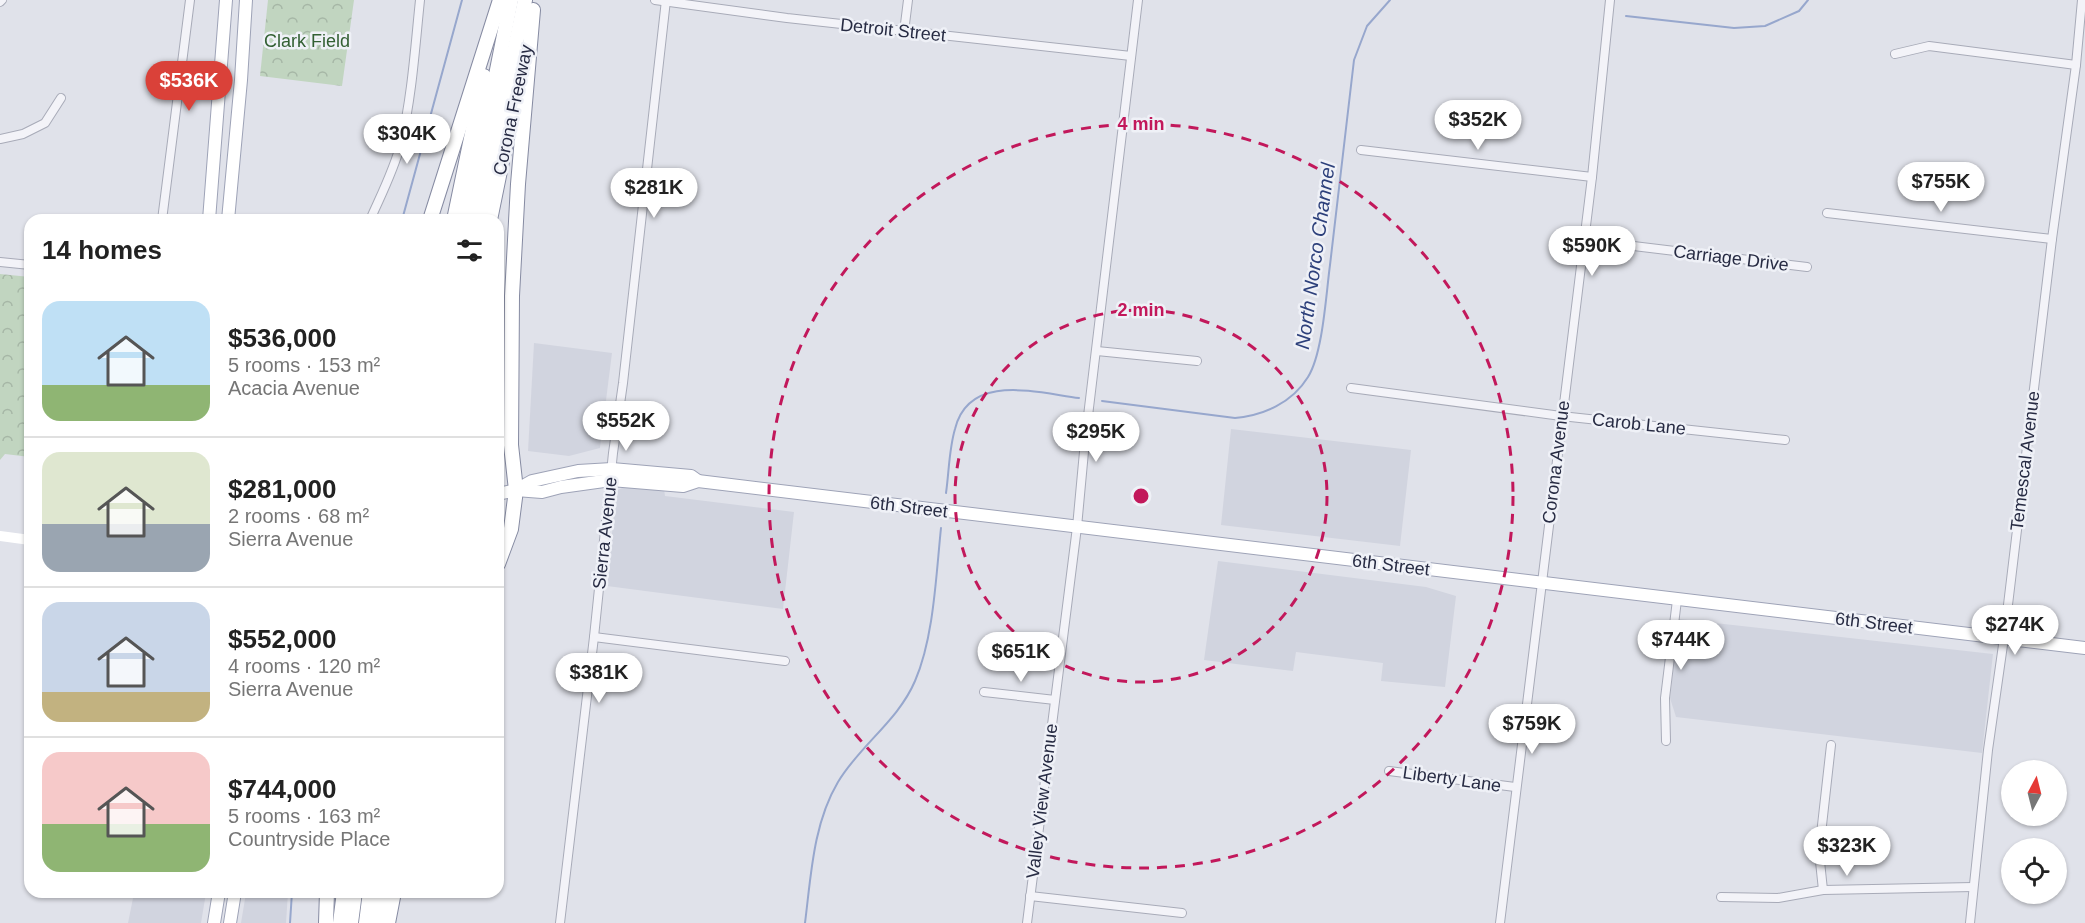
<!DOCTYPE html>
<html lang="en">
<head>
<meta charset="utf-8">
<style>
  body { margin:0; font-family:Arial,sans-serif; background:#f2f2f2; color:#222; height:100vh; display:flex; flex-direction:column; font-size:22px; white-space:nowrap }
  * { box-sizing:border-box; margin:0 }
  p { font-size:20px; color:#767676 }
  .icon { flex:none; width:33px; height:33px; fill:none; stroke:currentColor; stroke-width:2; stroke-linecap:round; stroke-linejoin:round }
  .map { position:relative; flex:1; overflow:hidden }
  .sheet { position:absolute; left:24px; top:214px; width:480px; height:684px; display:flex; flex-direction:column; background:#fff; border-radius:18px; box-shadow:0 2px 4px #0004 }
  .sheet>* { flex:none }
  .needle { width:39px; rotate:7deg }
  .fabs { position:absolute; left:2001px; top:760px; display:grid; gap:12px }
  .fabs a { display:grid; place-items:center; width:66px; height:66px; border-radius:50%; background:#fff; box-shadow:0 2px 4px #0004; font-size:30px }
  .price { position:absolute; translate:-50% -51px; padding:0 14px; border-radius:21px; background:#fff; color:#222; font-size:20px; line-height:39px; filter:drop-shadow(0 2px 3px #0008) }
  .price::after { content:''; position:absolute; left:50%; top:36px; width:18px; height:14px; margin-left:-9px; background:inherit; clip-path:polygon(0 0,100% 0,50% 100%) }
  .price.on { background:#da4139; color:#fff }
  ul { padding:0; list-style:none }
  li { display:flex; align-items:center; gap:18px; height:150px; padding:0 18px }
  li+li { border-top:2px solid #e0e0e0 }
  li span { display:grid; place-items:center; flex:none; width:168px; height:120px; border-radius:18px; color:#555 }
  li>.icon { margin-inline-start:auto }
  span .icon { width:72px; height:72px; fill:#fffc; stroke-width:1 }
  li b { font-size:26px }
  h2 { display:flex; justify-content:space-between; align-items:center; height:72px; padding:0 18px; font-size:26px }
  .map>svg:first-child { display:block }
  .built { fill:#d1d4df }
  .park { fill:url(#park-crowns) }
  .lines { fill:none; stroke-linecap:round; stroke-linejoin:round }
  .stream { stroke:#97a7cd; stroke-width:2 }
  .minor-casing { stroke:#a8abb8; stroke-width:10 }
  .primary-casing { stroke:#9ea3b7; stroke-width:14 }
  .motorway-casing { stroke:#868ba2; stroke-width:16 }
  .minor { stroke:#f3f3f8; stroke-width:8 }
  .secondary { stroke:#fff; stroke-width:10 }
  .primary { stroke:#fff; stroke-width:12 }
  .motorway { stroke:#fff; stroke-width:14 }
  .ring { fill:none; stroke:#c2185b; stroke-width:3; stroke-dasharray:10 8 }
  .labels { text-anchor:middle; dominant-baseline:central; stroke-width:5; stroke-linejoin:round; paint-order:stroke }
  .street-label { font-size:18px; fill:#272b43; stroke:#eff1f7 }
  .park-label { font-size:18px; fill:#336033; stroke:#eff1f7 }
  .water-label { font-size:20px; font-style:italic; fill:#2d407b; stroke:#eff1f7 }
  .centre { fill:#c2185b; stroke:#eff1f7; stroke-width:3 }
  .ring-label { font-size:18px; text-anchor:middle; font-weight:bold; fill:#c2185b; stroke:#eff1f7; stroke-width:5; stroke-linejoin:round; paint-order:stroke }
</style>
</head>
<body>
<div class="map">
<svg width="2085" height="923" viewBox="0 0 2085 923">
  <defs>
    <pattern id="park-crowns" width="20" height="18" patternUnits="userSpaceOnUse" patternTransform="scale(1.5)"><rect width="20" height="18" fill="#c1d5c0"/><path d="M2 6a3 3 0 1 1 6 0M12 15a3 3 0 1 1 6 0" fill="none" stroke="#a6b7a6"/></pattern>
  </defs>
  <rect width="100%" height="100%" fill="#e0e2ea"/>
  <g class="built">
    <polygon points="534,343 612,353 600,448 569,456 528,451"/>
    <polygon points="1231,429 1411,450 1400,546 1221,525"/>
    <polygon points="624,487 664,489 665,496 794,512 783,609 607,586 616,491"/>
    <polygon points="1218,561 1426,587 1456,596 1445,687 1381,681 1383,663 1296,652 1293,671 1204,660"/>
    <polygon points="1679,619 1993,654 1982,753 1676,717 1670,698"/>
    <polygon points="134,893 206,893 201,923 128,923"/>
    <polygon points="246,893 288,893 286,923 241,923"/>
  </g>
  <g class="park">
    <polygon points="268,0 354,0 342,86 260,76"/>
    <polygon points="0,274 30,277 30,457 5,454 0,460"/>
  </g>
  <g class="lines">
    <g class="stream">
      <polyline points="1626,16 1734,28 1765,26 1799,11 1808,0"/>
      <polyline points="402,220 462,0"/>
      <path d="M1102,401L1235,418C1264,415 1292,403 1308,377C1323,353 1326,294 1330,265C1338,197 1346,128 1354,60L1367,26L1390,0"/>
      <path d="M946,493C949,472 949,449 955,429C969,372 1038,393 1079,398"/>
      <polyline points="290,923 292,892"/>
      <path d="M805,923C811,876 813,824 838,782C860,745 898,721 915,681C934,637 936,575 941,528"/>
    </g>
    <defs>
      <g id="minor">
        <polyline points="655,0 787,18 1131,56"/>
        <polyline points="0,2 2,0"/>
        <polyline points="904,32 908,0"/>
        <polyline points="1895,54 1929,46 2076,65"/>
        <polyline points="0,139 23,134 45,123 61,98"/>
        <polyline points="1361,150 1592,177"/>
        <polyline points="1827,213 2052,239"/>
        <polyline points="162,220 190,0"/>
        <path d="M370,220C381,195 394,170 401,143C412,96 415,48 420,0"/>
        <polyline points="1584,240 1807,267"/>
        <polyline points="0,262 30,265"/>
        <polyline points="1097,351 1197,361"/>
        <polyline points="1351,388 1561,416 1785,440"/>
        <polyline points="594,637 785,661"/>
        <polyline points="984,692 1055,700"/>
        <polyline points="1666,741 1665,698 1677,600"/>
        <polyline points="1389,771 1515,787"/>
        <polyline points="1823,890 1819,852 1831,745"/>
        <polyline points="1030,896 1182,913"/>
        <polyline points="1721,897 1778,898 1823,890 1973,887"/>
        <polyline points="560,923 594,637 613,453 623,383 666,0"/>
        <polyline points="1027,923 1077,527 1085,441 1138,0"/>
        <polyline points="1500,923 1592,177 1610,0"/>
        <polyline points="1970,923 1988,750 2004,638 2052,239 2076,65 2082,0"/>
      </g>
      <g id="primary">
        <polyline points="209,220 226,0"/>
        <polyline points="228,220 241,80 246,0"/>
        <polyline points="516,490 542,492 561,487 611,480 683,486 698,481 2085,648"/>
        <polyline points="498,494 516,490 532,481 578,471 612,469 691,476 698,481"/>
        <polyline points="214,923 219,892"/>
        <polyline points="230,923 235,892"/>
      </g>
      <g id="motorway">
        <polyline points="430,220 499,3"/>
        <polyline points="454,220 484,76"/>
        <polyline points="467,220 511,0"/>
        <polyline points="479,220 525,0"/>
        <polyline points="490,220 520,73"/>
        <polyline points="498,564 511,529 516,490 511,445 512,296 518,184 533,10"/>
        <polyline points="326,923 327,892"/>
        <polyline points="340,923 344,892"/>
        <polyline points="351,923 355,892"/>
        <polyline points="366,923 370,892"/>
        <polyline points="378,923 382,892"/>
        <polyline points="388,923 394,892"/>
      </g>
    </defs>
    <use href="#minor" class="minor-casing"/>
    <use href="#primary" class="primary-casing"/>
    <use href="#motorway" class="motorway-casing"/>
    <use href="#minor" class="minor"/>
    <polyline class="secondary" points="0,536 30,540"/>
    <use href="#primary" class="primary"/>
    <use href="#motorway" class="motorway"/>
  </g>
  <g class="ring">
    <circle cx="1141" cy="496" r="186"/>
    <circle cx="1141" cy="496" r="372"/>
  </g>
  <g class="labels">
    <g class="street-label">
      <text transform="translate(893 30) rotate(6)">Detroit Street</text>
      <text transform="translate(513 110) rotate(-78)">Corona Freeway</text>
      <text transform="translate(1731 258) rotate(7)">Carriage Drive</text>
      <text transform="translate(1639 424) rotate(6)">Carob Lane</text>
      <text transform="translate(2025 461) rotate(-83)">Temescal Avenue</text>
      <text transform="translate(1556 462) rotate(-83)">Corona Avenue</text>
      <text transform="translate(909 507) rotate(7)">6th Street</text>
      <text transform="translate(605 533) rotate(-84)">Sierra Avenue</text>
      <text transform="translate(1391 565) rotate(7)">6th Street</text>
      <text transform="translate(1874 623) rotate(7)">6th Street</text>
      <text transform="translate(1452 779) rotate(8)">Liberty Lane</text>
      <text transform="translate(1042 801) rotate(-83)">Valley View Avenue</text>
    </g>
    <g class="park-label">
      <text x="307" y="41">Clark Field</text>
    </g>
    <g class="water-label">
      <text transform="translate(1315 256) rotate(-82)">North Norco Channel</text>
    </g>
  </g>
  <circle cx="1141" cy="496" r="9" class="centre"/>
  <g class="ring-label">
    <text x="1141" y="130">4 min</text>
    <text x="1141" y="316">2 min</text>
  </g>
</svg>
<div class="fabs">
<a><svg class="needle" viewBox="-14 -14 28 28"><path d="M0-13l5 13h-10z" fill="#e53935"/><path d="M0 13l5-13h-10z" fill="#767676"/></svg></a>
<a><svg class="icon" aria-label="locate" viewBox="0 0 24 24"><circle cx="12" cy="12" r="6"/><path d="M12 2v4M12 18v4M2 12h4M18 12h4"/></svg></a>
</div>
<b class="price on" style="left:189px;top:112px">$536K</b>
<b class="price" style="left:1478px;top:151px">$352K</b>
<b class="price" style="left:407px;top:165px">$304K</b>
<b class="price" style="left:1941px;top:213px">$755K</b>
<b class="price" style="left:654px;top:219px">$281K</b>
<b class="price" style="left:1592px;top:277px">$590K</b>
<b class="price" style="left:626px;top:452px">$552K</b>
<b class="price" style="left:1096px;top:463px">$295K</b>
<b class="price" style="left:2015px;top:656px">$274K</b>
<b class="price" style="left:1681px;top:671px">$744K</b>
<b class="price" style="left:1021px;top:683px">$651K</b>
<b class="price" style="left:599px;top:704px">$381K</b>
<b class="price" style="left:1532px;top:755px">$759K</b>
<b class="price" style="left:1847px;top:877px">$323K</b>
<section class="sheet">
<h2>14 homes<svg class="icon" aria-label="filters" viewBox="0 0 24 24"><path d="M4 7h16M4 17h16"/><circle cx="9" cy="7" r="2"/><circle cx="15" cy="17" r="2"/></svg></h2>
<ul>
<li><span style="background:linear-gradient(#bfe0f5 70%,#8fb573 0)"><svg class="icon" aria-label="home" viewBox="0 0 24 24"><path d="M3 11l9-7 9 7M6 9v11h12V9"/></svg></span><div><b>$536,000</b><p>5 rooms · 153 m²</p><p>Acacia Avenue</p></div></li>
<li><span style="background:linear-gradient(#dfe7d0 60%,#9aa5b1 0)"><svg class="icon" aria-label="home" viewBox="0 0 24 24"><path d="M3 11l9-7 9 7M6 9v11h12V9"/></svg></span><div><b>$281,000</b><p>2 rooms · 68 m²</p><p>Sierra Avenue</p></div></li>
<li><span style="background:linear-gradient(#c9d6e8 75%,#c2b280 0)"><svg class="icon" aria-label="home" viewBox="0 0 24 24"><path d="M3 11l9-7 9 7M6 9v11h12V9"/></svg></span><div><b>$552,000</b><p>4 rooms · 120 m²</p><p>Sierra Avenue</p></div></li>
<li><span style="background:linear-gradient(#f6c9c9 60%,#8fb573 0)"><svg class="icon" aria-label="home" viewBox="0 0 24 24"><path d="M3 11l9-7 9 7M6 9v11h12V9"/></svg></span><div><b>$744,000</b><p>5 rooms · 163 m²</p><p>Countryside Place</p></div></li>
</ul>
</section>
</div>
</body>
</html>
